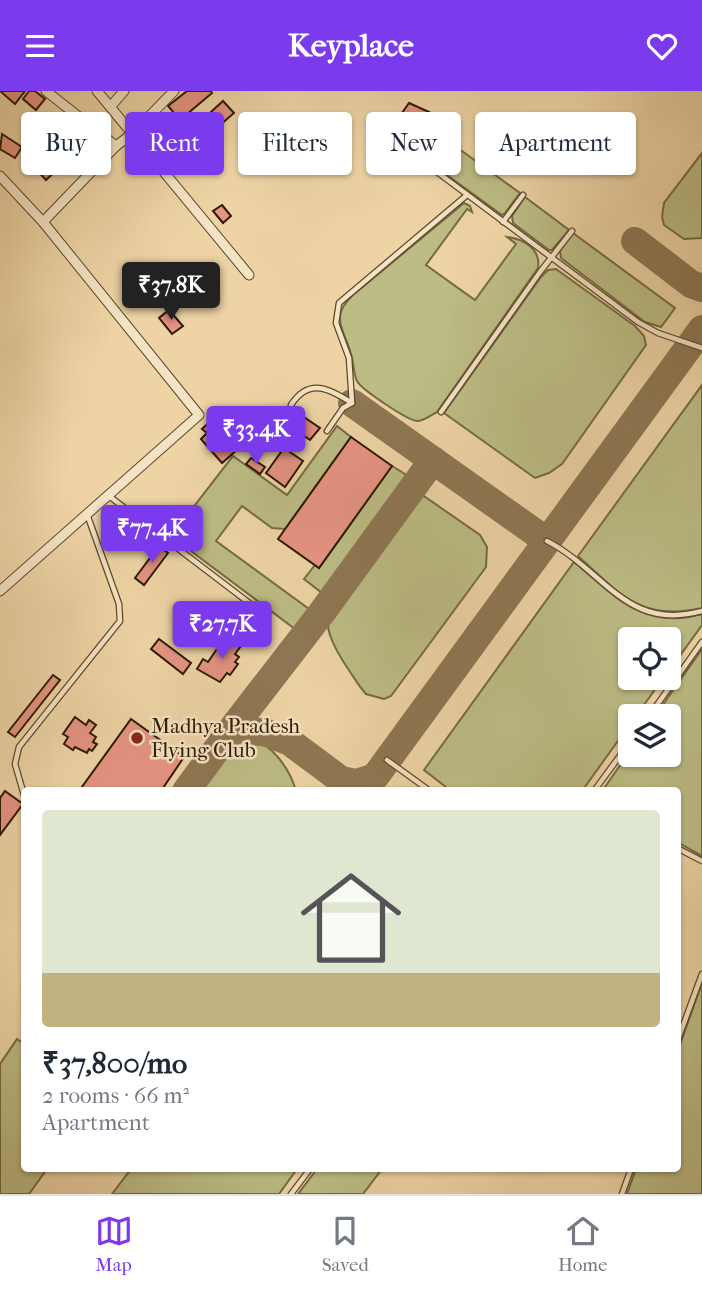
<!DOCTYPE html>
<html lang="en">
<head>
<meta charset="utf-8">
<style>
  body { margin:0; font-family:"IM FELL French Canon",serif; background:#f2f2f3; color:#1f2937; height:100vh; display:flex; flex-direction:column; font-size:26px; white-space:nowrap }
  * { box-sizing:border-box; margin:0 }
  p { font-size:23px; color:#747a83 }
  .icon { flex:none; width:38px; height:38px; fill:none; stroke:currentColor; stroke-width:2; stroke-linecap:round; stroke-linejoin:round }
  .map { position:relative; flex:1; overflow:hidden }
  .drawer { position:absolute; left:21px; top:696px; width:660px; height:385px; display:flex; flex-direction:column; background:#fff; border-radius:7px; box-shadow:0 2px 5px #0004 }
  .drawer>* { flex:none }
  .hud { position:absolute; left:21px; top:21px; width:662px; height:63px; display:flex; gap:14px }
  .fabs { position:absolute; left:618px; top:536px; display:grid; gap:14px }
  .fabs a { display:grid; place-items:center; width:63px; height:63px; border-radius:7px; background:#fff; box-shadow:0 2px 5px #0004; font-size:35px }
  .price { position:absolute; translate:-50% -60px; padding:0 16px; border-radius:7px; background:#7c3aed; color:#fff; font-size:23px; line-height:46px; filter:drop-shadow(0 2px 4px #0008) }
  .price::after { content:''; position:absolute; left:50%; top:42px; width:21px; height:16px; margin-left:-10px; background:inherit; clip-path:polygon(0 0,100% 0,50% 100%) }
  .price.current { background:#222; color:#fff }
  ul { padding:0; list-style:none }
  li { display:grid; align-content:center; gap:14px; height:371px; padding:0 21px }
  li+li { border-top:2px solid #e0e1e3 }
  li span { display:grid; place-items:center; height:217px; border-radius:7px; color:#555 }
  li>.icon { margin-inline-start:auto }
  span .icon { width:126px; height:126px; fill:#fffc; stroke-width:1 }
  li b { font-size:30px }
  .pill { padding:0 24px; border-radius:7px; background:#fff; box-shadow:0 2px 5px #0004; font-size:24px; line-height:63px }
  .pill.current { background:#7c3aed; color:#fff }
  header { display:flex; justify-content:space-between; align-items:center; height:91px; padding:0 21px; background:#7c3aed; color:#fff; font-size:32px; font-weight:800 }
  .menu { display:flex; justify-content:space-around; align-items:center; height:98px; border-top:2px solid #e0e1e3; background:#fff; font-size:19px; color:#747a83 }
  .menu a { display:grid; justify-items:center; gap:4px }
  .menu .current { color:#7c3aed }
  .map>svg:first-child { display:block }
  .green { fill:#bcbc84; stroke:#746b42; stroke-width:2 }
  .lines { fill:none; stroke-linecap:round; stroke-linejoin:round }
  .taxiway { stroke:#8e7753; stroke-width:28 }
  .building { fill:#e59483; stroke:#2d1a01; stroke-width:2 }
  .lane-casing { stroke:#5d482a; stroke-width:7 }
  .street-casing { stroke:#5d482a; stroke-width:11 }
  .lane { stroke:#f4e3c4; stroke-width:4.5 }
  .street { stroke:#f4e3c4; stroke-width:9 }
  .poi-dot { fill:#8f2418; stroke:#f4e3c4; stroke-width:2.5 }
  .labels { text-anchor:middle; dominant-baseline:central; stroke-width:5; stroke-linejoin:round; paint-order:stroke }
  .poi-label { font-size:21px; fill:#2d1a01; stroke:#f4e3c4; text-anchor:start }
</style>
</head>
<body>
<header><svg class="icon" aria-label="menu" viewBox="0 0 24 24"><path d="M4 6h16M4 12h16M4 18h16"/></svg>Keyplace<svg class="icon" aria-label="heart" viewBox="0 0 24 24"><path d="M12 20l-8-8c-3-5 5-10 8-4 3-6 11-1 8 4z"/></svg></header>
<div class="map">
<svg width="702" height="1103" viewBox="0 0 702 1103">
  <rect width="100%" height="100%" fill="#eed4a5"/>
  <filter id="stains"><feTurbulence type="fractalNoise" baseFrequency=".00286" numOctaves="4"/><feColorMatrix values="0 0 0 0 .2 0 0 0 0 .09 0 0 0 0 .02 0 0 0 .5 -.17"/></filter>
  <radialGradient id="worn" r=".72"><stop offset=".6" stop-color="#630" stop-opacity="0"/><stop offset="1" stop-color="#630" stop-opacity=".3"/></radialGradient>
  <g class="green">
    <polygon points="455,55 520,102 505,122 502,124 436,76 449,56"/>
    <polygon points="702,62 702,147 684,148 664,134 662,126 664,112"/>
    <polygon points="525,106 569,139 552,159 549,159 513,132 512,125"/>
    <path d="M464,112L470,115L472,121L467,118L426,174L475,209L516,153L507,146C524,148 541,158 538,177L437,321C431,324 424,330 417,330C407,329 362,299 357,290C353,283 354,271 351,263C344,238 329,226 353,204Z"/>
    <polygon points="573,142 675,217 661,236 645,231 561,167 560,160"/>
    <polygon points="556,178 635,235 644,245 646,254 562,373 549,382 535,387 444,322 541,186 548,179"/>
    <path d="M702,294V517C641,531 620,503 578,465Z"/>
    <polygon points="337,335 351,346 285,438 272,437 242,415 216,450 309,518 295,538 171,445 233,365 287,404"/>
    <polygon points="392,375 405,383 406,392 326,505 304,488 315,474 319,477"/>
    <path d="M421,403L480,444L487,456L486,476L391,605L384,608L366,603L361,597C351,582 326,549 328,531C329,521 335,513 340,505L417,404Z"/>
    <path d="M574,471C615,505 643,540 702,523V534L669,580L668,548H630V586H664L636,625H630V633L582,700H451L424,679Z"/>
    <polygon points="702,558 702,765 677,751 677,700 605,700 605,696 630,660 630,663 668,663 668,625 655,625"/>
    <path d="M248,647C271,651 290,678 296,700H193C208,678 221,654 248,647Z"/>
    <polygon points="702,892 702,1103 627,1103 636,1078 677,1078 677,962"/>
    <polygon points="17,948 24,953 24,1078 47,1078 29,1103 0,1103 0,973"/>
    <polygon points="131,1078 297,1078 279,1103 112,1103"/>
    <polygon points="317,1078 382,1078 363,1103 298,1103"/>
  </g>
  <g class="lines">
    <g class="taxiway">
      <polyline points="635,150 691,193 702,197"/>
      <polyline points="352,312 547,450"/>
      <polyline points="228,643 323,520 433,369"/>
      <polyline points="186,700 228,643 239,638 267,642 290,651 341,689 356,692 375,686 702,238"/>
    </g>
  </g>
  <g class="building">
    <polygon points="0,0 25,0 15,13"/>
    <polygon points="29,0 35,0 45,8 36,19 23,8"/>
    <polygon points="187,0 211,0 212,2 180,29 168,15"/>
    <polygon points="223,10 234,22 211,42 200,31"/>
    <polygon points="409,12 429,21 427,24 432,28 396,82 372,65"/>
    <polygon points="2,43 22,56 15,67 0,58"/>
    <polygon points="55,58 66,70 46,89 35,77"/>
    <polygon points="183,58 188,65 171,78 165,70"/>
    <polygon points="222,114 231,125 223,132 213,120"/>
    <polygon points="169,219 183,235 172,243 159,227"/>
    <polygon points="295,320 320,337 310,349 286,332"/>
    <polygon points="224,327 246,351 222,372 201,348 207,342 202,338 213,328 217,333"/>
    <polygon points="292,342 302,349 295,359 285,351"/>
    <polygon points="351,346 392,375 319,477 278,448"/>
    <polygon points="284,357 303,370 285,396 266,382"/>
    <polygon points="251,367 265,376 260,383 246,373"/>
    <polygon points="159,455 168,462 144,494 135,487"/>
    <polygon points="226,545 241,555 235,563 239,566 235,571 238,573 230,584 227,582 220,591 197,578 203,568 208,571"/>
    <polygon points="159,548 191,572 183,583 151,558"/>
    <polygon points="53,584 60,589 15,646 8,641"/>
    <polygon points="75,626 86,634 89,629 96,634 90,642 96,646 93,651 97,653 92,660 89,658 87,662 75,656 73,659 64,653 68,646 63,643"/>
    <polygon points="131,628 184,666 161,700 79,700"/>
    <polygon points="5,700 23,713 0,744 0,707"/>
  </g>
  <g class="lines">
    <defs>
      <g id="lane">
        <polyline points="433,78 638,231 658,242 702,257"/>
        <polyline points="503,131 523,104"/>
        <polyline points="352,312 349,267 336,232 339,212 467,104"/>
        <path d="M291,314C309,286 330,298 352,312"/>
        <polyline points="441,321 540,181 572,140"/>
        <polyline points="327,340 343,317 352,312"/>
        <polyline points="109,405 261,521"/>
        <path d="M547,450C605,480 627,541 702,520"/>
        <polyline points="649,625 702,551"/>
        <polyline points="387,669 430,700"/>
        <polyline points="594,700 630,651"/>
        <polyline points="24,704 15,673 19,656 120,530 119,513 87,423"/>
        <polyline points="677,757 702,770"/>
        <polyline points="677,951 702,883"/>
        <polyline points="291,1103 310,1078"/>
        <polyline points="622,1103 631,1078"/>
      </g>
      <g id="street">
        <polyline points="46,0 116,55"/>
        <polyline points="97,0 249,184"/>
        <polyline points="111,15 124,0"/>
        <polyline points="0,85 43,131 199,324 0,500"/>
        <polyline points="43,131 116,55 132,43 174,0"/>
      </g>
    </defs>
    <use href="#lane" class="lane-casing"/>
    <use href="#street" class="street-casing"/>
    <use href="#lane" class="lane"/>
    <use href="#street" class="street"/>
  </g>
  <circle class="poi-dot" cx="137" cy="647" r="7"/>
  <g class="labels">
    <g class="poi-label">
      <text x="151" y="635">Madhya Pradesh<tspan x="151" dy="24">Flying Club</tspan></text>
    </g>
  </g>
  <rect width="100%" height="100%" filter="url(#stains)"/>
  <rect width="100%" height="100%" fill="url(#worn)"/>
</svg>
<div class="fabs">
<a><svg class="icon" aria-label="locate" viewBox="0 0 24 24"><circle cx="12" cy="12" r="6"/><path d="M12 2v4M12 18v4M2 12h4M18 12h4"/></svg></a>
<a><svg class="icon" aria-label="layers" viewBox="0 0 24 24"><path d="M12 4l9 5-9 5-9-5zM3 14l9 5 9-5"/></svg></a>
</div>
<b class="price current" style="left:171px;top:231px">₹37.8K</b>
<b class="price" style="left:256px;top:375px">₹33.4K</b>
<b class="price" style="left:152px;top:474px">₹77.4K</b>
<b class="price" style="left:222px;top:570px">₹27.7K</b>
<div class="hud">
<a class="pill">Buy</a>
<a class="pill current">Rent</a>
<a class="pill">Filters</a>
<a class="pill">New</a>
<a class="pill">Apartment</a>
</div>
<section class="drawer">
<ul>
<li><span style="background:linear-gradient(#dfe7d0 75%,#c2b280 0)"><svg class="icon" aria-label="home" viewBox="0 0 24 24"><path d="M3 11l9-7 9 7M6 9v11h12V9"/></svg></span><div><b>₹37,800/mo</b><p>2 rooms · 66 m²</p><p>Apartment</p></div></li>
</ul>
</section>
</div>
<nav class="menu">
<a class="current"><svg class="icon" aria-label="map" viewBox="0 0 24 24"><path d="M3 6l6-2 6 2 6-2v14l-6 2-6-2-6 2zM9 4v14M15 6v14"/></svg>Map</a>
<a><svg class="icon" aria-label="saved" viewBox="0 0 24 24"><path d="M7 4h10v16l-5-4-5 4z"/></svg>Saved</a>
<a><svg class="icon" aria-label="home" viewBox="0 0 24 24"><path d="M3 11l9-7 9 7M6 9v11h12V9"/></svg>Home</a>
</nav>
</body>
</html>
